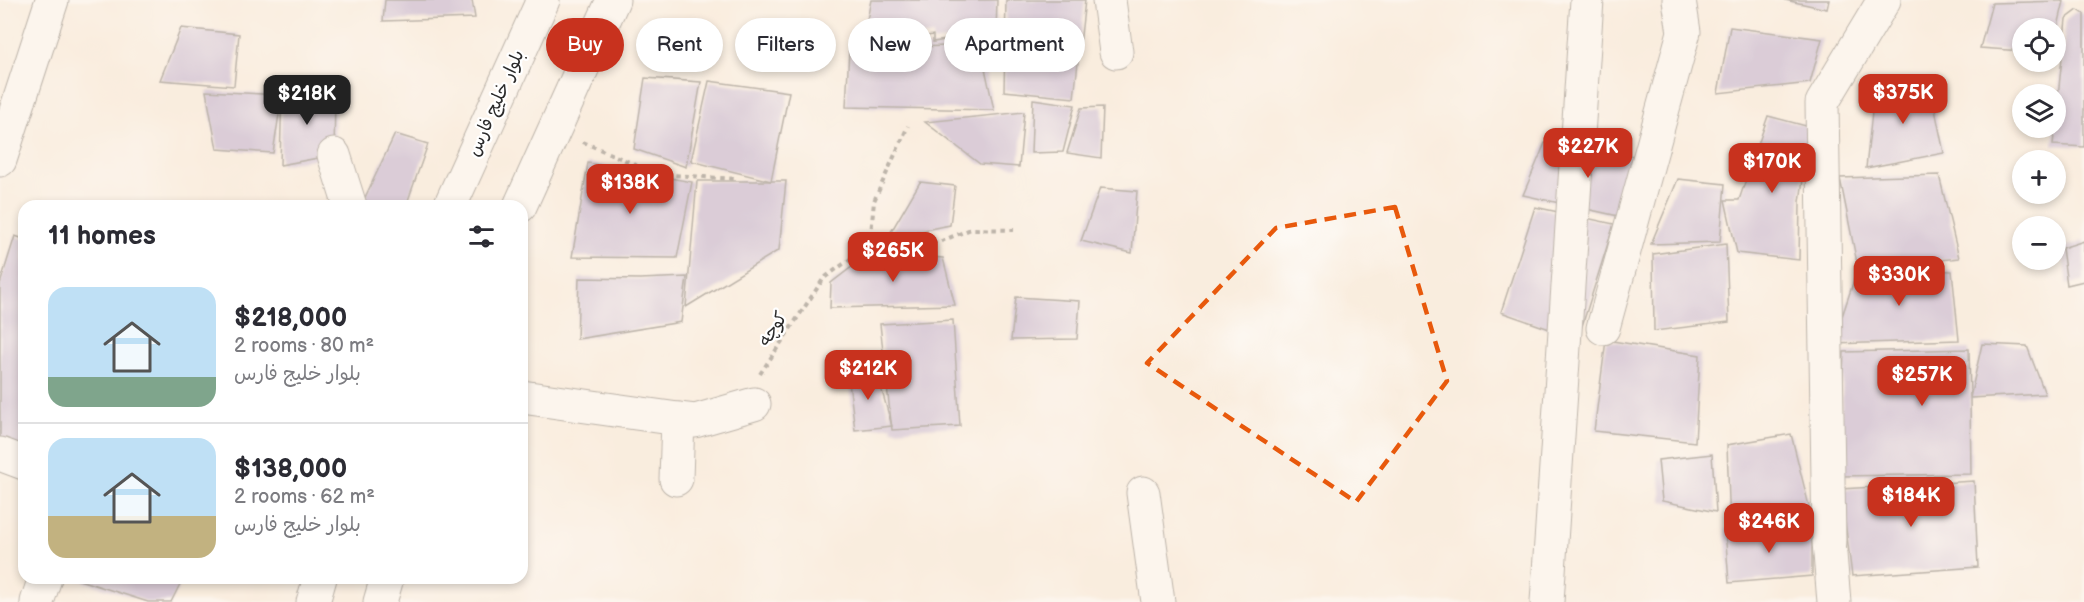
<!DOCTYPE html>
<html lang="en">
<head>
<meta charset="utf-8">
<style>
  body { margin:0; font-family:"Balsamiq Sans","Playpen Sans Arabic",sans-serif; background:#f7f7f7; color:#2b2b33; height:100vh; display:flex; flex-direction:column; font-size:22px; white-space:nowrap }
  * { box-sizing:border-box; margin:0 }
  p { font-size:20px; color:#7c7c81 }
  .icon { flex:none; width:33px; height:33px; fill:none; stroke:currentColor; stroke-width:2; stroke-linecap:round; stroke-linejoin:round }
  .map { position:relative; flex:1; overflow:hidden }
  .panel { position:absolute; left:18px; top:200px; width:510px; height:384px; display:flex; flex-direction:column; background:#fff; border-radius:18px; box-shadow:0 3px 9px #0003 }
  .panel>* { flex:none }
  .guide { position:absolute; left:546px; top:18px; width:570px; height:54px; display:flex; gap:12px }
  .tools { position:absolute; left:2012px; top:18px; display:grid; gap:12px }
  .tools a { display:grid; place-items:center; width:54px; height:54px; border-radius:50%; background:#fff; box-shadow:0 3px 9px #0003; font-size:30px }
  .price { position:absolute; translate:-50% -51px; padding:0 14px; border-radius:12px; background:#c8321e; color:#fff; font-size:20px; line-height:39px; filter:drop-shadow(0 2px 3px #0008) }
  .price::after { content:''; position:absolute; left:50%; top:36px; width:18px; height:14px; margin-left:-9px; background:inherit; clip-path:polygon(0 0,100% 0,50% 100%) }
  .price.selected { background:#222; color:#fff }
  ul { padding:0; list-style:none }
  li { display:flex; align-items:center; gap:18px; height:150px; padding:0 30px }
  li+li { border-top:2px solid #e1e1e2 }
  li span { display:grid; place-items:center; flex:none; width:168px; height:120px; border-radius:18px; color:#555 }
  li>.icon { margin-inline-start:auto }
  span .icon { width:72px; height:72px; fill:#fffc; stroke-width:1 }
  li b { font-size:26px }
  h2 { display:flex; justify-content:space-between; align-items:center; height:72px; padding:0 30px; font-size:26px }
  .pill { padding:0 21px; border-radius:27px; background:#fff; box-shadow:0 3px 9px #0003; font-size:21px; line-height:54px }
  .pill.selected { background:#c8321e; color:#fff }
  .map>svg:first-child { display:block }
  .building { fill:#b5a5cf }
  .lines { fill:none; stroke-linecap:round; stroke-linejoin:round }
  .minor-casing { stroke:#736f6a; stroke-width:35 }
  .highway-casing { stroke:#736f6a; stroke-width:35 }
  .path { stroke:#736f6a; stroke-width:4; stroke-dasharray:4.5 4.5; stroke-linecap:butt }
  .minor { stroke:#fff; stroke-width:33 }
  .highway { stroke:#fff; stroke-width:33 }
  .marked { fill:none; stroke:#e8590c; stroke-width:4.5; stroke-dasharray:12 8; stroke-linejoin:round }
  .labels { text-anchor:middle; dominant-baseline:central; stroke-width:4.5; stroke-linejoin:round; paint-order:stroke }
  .street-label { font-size:18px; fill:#2b2b2b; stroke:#fff }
</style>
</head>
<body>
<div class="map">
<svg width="2084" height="602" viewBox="0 0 2084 602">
  <rect width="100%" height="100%" fill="#fff"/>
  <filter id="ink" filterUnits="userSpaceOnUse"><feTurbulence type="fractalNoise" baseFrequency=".0167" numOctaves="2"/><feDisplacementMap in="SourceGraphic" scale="12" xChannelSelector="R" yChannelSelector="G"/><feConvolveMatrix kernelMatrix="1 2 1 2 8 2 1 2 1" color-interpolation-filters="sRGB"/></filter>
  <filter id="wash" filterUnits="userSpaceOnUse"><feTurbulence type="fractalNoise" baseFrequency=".008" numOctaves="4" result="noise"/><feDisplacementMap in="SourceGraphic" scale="24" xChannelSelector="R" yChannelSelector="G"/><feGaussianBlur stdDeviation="1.35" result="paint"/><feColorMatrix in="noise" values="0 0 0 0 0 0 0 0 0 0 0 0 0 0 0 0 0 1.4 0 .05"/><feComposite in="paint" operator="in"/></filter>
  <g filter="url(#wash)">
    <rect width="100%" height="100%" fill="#f9edde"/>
    <g id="blocks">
      <g class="building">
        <polygon points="385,0 472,0 475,18 383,21"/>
        <polygon points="871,0 997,0 996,32 933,42 933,35 862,45"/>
        <polygon points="1006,0 1085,0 1074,98 1004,91"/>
        <polygon points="1785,0 1829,0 1827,9"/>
        <polygon points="2064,1 2056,35 2055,28 2022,28 2022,51 1980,48 1992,3"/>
        <polygon points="2078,10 2084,14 2084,147 2053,145 2066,19"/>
        <polygon points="1730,27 1822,39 1810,83 1718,93"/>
        <polygon points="181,28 239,34 234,86 160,80"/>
        <polygon points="980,45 994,110 846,107 849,49"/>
        <polygon points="645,78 701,82 686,167 634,149"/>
        <polygon points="709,81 789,92 771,181 691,161"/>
        <polygon points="1875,84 1930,85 1944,153 1866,168"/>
        <polygon points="282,87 335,96 334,155 280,165"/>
        <polygon points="206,91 282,95 273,153 217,149"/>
        <polygon points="1033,99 1075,105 1063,152 1031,153"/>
        <polygon points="1103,107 1101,158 1067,153 1081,108"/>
        <polygon points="1024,112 1019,167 980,164 925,122"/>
        <polygon points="1768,116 1810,127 1800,202 1799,260 1737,253 1725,200 1739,200"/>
        <polygon points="395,134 428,144 406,206 361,206"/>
        <polygon points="1545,143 1649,158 1632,219 1523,195"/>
        <polygon points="588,163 692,182 677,258 572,257"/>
        <polygon points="1939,175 1959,258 1858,268 1840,178"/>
        <polygon points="1678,179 1725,184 1720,242 1651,244"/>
        <polygon points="697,181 786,181 779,250 686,307"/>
        <polygon points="920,182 955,186 950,225 888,237"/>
        <polygon points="1100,188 1137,191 1132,253 1081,241"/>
        <polygon points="1535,207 1614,224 1578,339 1501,312"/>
        <polygon points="15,236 24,239 24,472 0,464 0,284"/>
        <polygon points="2084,241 2084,281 2067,285 2062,248"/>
        <polygon points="1726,244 1729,322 1654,331 1653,254"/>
        <polygon points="870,253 943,258 955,305 830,308 831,283"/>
        <polygon points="1858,268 1952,271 1959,340 1833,344"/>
        <polygon points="687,277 681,322 577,339 579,278 640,279"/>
        <polygon points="1016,297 1080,301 1077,339 1011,340"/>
        <polygon points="953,320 960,426 892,430 880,324"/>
        <polygon points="1606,340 1700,355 1695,442 1594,431"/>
        <polygon points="1982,344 2027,346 2045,394 1970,398 1971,474 1838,476 1844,352 1969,349 1970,398"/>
        <polygon points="876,370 892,426 855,430 848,374"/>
        <polygon points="1791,434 1812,518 1730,528 1727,445"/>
        <polygon points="1712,454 1716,512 1662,501 1658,460"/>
        <polygon points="1974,481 1978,567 1852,576 1841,489"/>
        <polygon points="1812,527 1812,576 1729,583 1725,529"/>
        <polygon points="73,578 183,578 171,602 148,602"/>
      </g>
    </g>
  </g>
  <g filter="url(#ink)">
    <use href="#blocks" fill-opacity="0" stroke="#736f6a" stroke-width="1.5"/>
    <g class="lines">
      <defs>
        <g id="minor">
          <polyline points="1109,0 1116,52"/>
          <polyline points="334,155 350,206"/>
          <polyline points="0,160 52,0"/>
          <polyline points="1603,328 1684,32 1679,0"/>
          <polyline points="522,397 678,419 676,479"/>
          <polyline points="678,419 695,421 754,404"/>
          <polyline points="0,454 24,463"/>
          <polyline points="1143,493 1158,602"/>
          <polyline points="37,602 45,578"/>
          <polyline points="1547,602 1587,0"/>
          <polyline points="1834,602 1829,542 1822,103 1884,0"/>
        </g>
        <g id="highway">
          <polyline points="450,206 543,0"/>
          <polyline points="520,206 613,0"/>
          <polyline points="313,602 320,578"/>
          <polyline points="380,602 387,578"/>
        </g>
      </defs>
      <use href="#minor" class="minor-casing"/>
      <use href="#highway" class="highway-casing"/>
      <g class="path">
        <polyline points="583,142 657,174 736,179"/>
        <polyline points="870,245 874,201 908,126"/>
        <polyline points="760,374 824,278 870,245 939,242 971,229 1014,230"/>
      </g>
      <use href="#minor" class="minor"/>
      <use href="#highway" class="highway"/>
    </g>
  </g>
  <path d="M0 0H2084V602H0ZM1395,207L1447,381L1356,502L1147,363L1276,228Z" fill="#f9edde" fill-opacity=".55" fill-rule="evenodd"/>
  <path class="marked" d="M1395,207L1447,381L1356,502L1147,363L1276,228Z"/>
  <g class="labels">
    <g class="street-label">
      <text transform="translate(496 103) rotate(-66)">بلوار خلیج فارس</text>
      <text transform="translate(773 329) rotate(-57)">کوچه</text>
    </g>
  </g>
</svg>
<div class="tools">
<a><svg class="icon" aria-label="locate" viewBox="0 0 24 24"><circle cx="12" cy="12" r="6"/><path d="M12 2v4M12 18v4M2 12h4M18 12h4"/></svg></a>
<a><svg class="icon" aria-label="layers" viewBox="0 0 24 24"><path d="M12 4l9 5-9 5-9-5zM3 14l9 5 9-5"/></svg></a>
<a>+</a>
<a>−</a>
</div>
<b class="price" style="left:1903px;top:125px">$375K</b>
<b class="price selected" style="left:307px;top:126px">$218K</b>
<b class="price" style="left:1588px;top:179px">$227K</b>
<b class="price" style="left:1772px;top:194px">$170K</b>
<b class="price" style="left:630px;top:215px">$138K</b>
<b class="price" style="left:893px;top:283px">$265K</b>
<b class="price" style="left:1899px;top:307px">$330K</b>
<b class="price" style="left:868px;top:401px">$212K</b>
<b class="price" style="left:1922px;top:407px">$257K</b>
<b class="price" style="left:1911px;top:528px">$184K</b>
<b class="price" style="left:1769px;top:554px">$246K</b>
<div class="guide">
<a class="pill selected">Buy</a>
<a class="pill">Rent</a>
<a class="pill">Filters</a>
<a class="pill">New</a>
<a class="pill">Apartment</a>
</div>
<section class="panel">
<h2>11 homes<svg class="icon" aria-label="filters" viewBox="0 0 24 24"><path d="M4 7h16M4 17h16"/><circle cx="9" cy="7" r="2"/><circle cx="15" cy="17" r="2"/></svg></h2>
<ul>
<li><span style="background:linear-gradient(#bfe0f5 75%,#7fa58c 0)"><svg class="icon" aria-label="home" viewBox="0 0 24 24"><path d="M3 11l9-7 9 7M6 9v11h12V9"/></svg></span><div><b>$218,000</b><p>2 rooms · 80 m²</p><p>بلوار خلیج فارس</p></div></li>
<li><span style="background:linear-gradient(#bfe0f5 65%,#c2b280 0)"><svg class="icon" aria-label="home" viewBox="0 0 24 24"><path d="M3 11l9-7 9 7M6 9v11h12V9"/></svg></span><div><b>$138,000</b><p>2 rooms · 62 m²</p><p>بلوار خلیج فارس</p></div></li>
</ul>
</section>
</div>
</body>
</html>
